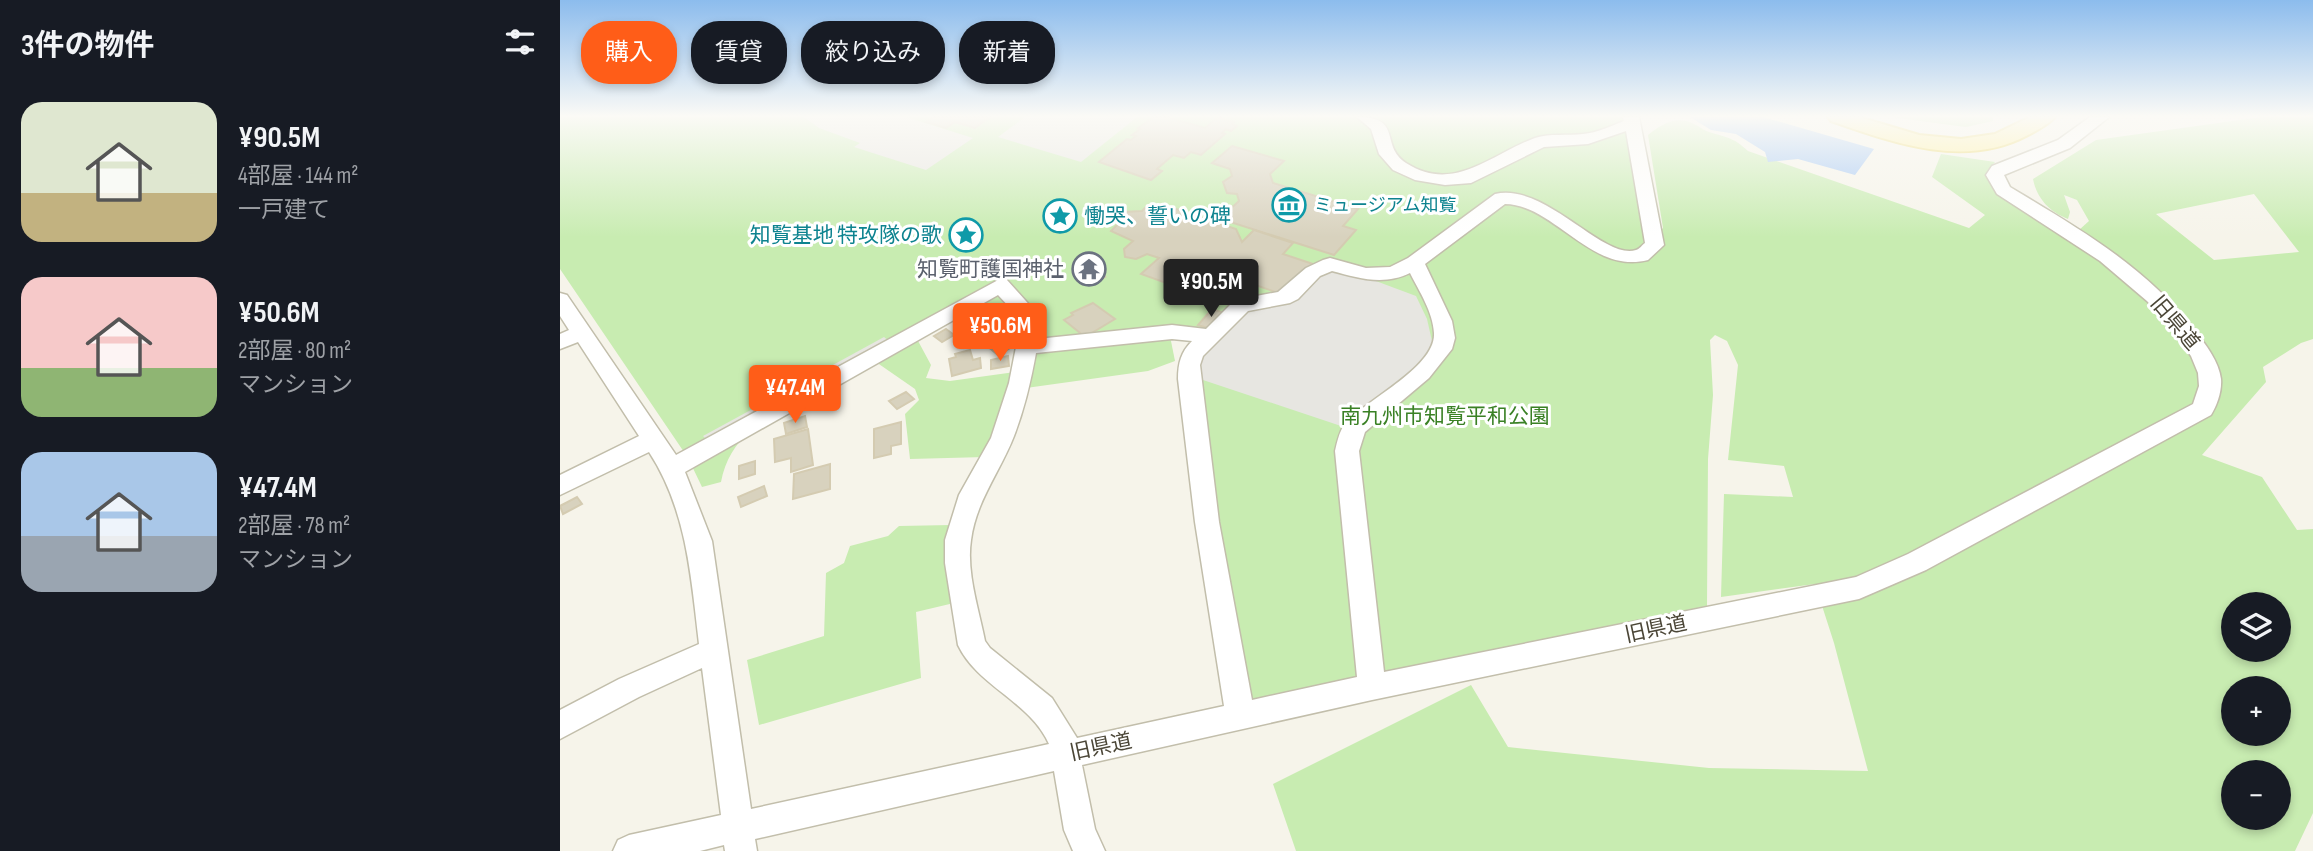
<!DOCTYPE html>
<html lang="ja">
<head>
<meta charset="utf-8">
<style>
  body { margin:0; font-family:"Sofia Sans Condensed","Noto Sans JP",sans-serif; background:#242831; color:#f1f3f6; height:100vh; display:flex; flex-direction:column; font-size:26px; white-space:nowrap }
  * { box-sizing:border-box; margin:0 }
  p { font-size:23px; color:#9ea1a6 }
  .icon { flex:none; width:38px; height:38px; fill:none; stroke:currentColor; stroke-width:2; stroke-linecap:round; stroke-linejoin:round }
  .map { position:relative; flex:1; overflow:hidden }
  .drawer { display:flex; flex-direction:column; background:#171b24; width:560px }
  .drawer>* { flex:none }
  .guide { position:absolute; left:21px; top:21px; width:665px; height:63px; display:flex; gap:14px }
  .buttons { position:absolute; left:1661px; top:592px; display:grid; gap:14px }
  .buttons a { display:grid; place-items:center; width:70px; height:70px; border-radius:50%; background:#171b24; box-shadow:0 4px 10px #0003; font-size:35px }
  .price { position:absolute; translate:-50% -60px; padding:0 16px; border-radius:7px; background:#ff5d18; color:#fff; font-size:23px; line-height:46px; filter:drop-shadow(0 2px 4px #0008) }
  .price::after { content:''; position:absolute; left:50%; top:42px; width:21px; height:16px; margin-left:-10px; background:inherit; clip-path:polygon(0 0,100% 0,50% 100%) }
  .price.on { background:#222; color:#fff }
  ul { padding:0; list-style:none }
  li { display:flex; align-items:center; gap:21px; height:175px; padding:0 21px }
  li span { display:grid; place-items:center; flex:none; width:196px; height:140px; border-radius:21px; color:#555 }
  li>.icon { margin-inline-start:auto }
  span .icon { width:84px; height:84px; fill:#fffc; stroke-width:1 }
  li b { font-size:30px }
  h2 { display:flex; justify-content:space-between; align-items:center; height:84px; padding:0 21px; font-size:30px }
  .tag { padding:0 24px; border-radius:28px; background:#171b24; box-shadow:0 4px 10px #0003; font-size:24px; line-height:63px }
  .tag.on { background:#ff5d18; color:#fff }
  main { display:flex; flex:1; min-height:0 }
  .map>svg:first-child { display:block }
  .green { fill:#c8ecb1; fill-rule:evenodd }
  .parking { fill:#e7e6e1 }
  .water { fill:#a3c7f5 }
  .building { fill:#d8d2be; stroke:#d4cbb1; stroke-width:2 }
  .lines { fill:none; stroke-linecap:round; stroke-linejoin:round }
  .minor-casing { stroke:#c2beab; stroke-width:3 }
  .major-casing { stroke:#ecd762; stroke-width:4 }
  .minor { fill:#fff; fill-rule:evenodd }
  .major { fill:#fff19a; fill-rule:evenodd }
  .labels { text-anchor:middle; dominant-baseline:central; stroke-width:6; stroke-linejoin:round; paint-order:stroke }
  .far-culture-label { font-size:18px; fill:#0d838f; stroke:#fff; text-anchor:start }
  .culture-label { font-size:21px; fill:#0d838f; stroke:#fff; text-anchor:start }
  .worship-label { font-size:21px; fill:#5b616d; stroke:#fff; text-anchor:end }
  .street-label { font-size:21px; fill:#4b4637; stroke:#fff }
  .park-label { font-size:21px; fill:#3a8125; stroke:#fff }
</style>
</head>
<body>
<main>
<section class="drawer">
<h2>3件の物件<svg class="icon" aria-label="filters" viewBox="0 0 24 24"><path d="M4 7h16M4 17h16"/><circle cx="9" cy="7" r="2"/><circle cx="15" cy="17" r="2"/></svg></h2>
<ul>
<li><span style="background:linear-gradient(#dfe7d0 65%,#c2b280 0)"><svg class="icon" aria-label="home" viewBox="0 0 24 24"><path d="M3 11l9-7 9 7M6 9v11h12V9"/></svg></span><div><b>¥90.5M</b><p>4部屋 · 144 m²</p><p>一戸建て</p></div></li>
<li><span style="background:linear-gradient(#f6c9c9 65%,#8fb573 0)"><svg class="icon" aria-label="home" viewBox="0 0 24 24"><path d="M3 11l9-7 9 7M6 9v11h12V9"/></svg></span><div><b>¥50.6M</b><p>2部屋 · 80 m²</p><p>マンション</p></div></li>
<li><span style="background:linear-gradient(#a9c7e8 60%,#9aa5b1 0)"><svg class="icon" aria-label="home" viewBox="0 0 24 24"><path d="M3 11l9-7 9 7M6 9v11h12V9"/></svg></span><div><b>¥47.4M</b><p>2部屋 · 78 m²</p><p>マンション</p></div></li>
</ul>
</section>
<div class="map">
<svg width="1753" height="851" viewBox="0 0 1753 851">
  <rect width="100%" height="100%" fill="#f6f4ea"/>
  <g class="green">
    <path d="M0,117H1078L1098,234L1103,228L1088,135C1102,124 1116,115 1134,124C1139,126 1143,130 1149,132C1168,138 1173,137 1188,151L1409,228L1425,215L1372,177L1381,154L1435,162L1426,173L1433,188L1462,207L1519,230L1529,221L1517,200L1504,195L1510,212L1508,219C1490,212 1477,199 1473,179L1536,140L1701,117H1753V339L1741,343L1703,367L1706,382L1642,455L1702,477L1737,530L1753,529V813L1735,851H736L713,784L911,685L948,747L1149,768L1308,771L1274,643L1255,584L1161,597L1164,494L1233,497L1224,466L1168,460L1178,365L1167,341L1155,335L1150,340L1153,395L1148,459L1147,606L694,701L685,696L635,366L661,333L484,342L450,332L422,308L426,298L126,455L0,269ZM1694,194L1739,252L1654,260L1596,214ZM1673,604H1718V649H1673ZM1673,688H1718V733H1673ZM1673,772H1718V817H1673Z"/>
    <polygon points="1330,117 1433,117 1433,121 1406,127"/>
    <polygon points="610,336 615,361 588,371 466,388 473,349"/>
    <polygon points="357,339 371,365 366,378 390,381 455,372 425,457 350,459 345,414 359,400 355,389 316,362"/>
    <path d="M191,429C175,445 165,460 161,482L142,487L130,462Z"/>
    <polygon points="391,525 394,603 356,612 361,678 199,725 187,660 264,636 266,573 284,563 290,546 328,536 339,526"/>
  </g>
  <g class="parking">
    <polygon points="244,117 346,117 413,138 366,170 294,147 300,143 259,128"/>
    <polygon points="465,117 577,117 521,162 438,137"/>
    <polygon points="781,268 856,296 867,319 874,350 862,363 784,427 637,378 641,354 679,313 755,275"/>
    <polygon points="324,337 330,342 149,442 143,436"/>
  </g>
  <polygon class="water" points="1130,117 1203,117 1314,149 1295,175 1238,159 1208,162 1205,152 1176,134 1151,130"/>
  <g class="building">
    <polygon points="373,117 430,117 415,128 395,122 386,128 366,122"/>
    <polygon points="594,117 607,117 645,128 658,117 674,122 672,124 677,126 671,131 666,129 662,133 665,134 641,155 631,152 624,158 613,155 597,169 602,171 591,180 539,162 567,139 571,140 576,136 572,135 580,129 578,128"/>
    <polygon points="672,146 724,161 710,174 713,183 798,209 783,226 796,230 774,255 664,220 671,213 667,212 679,201 677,194 667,193 663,182 672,176 670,169 652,163"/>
    <polygon points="601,204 676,229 682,242 694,230 733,243 723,254 753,264 724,295 681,280 659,302 581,274 599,258 587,254 576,259 565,257 564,249 573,241 551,231 561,221 558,217 563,212 582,211 587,206 593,208"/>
    <polygon points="533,260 543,267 537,271 545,277 538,281 530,275 525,278 515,271"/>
    <polygon points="533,303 555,319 525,337 504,320 513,315 511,313"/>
    <polygon points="447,306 456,317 442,323 433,313"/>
    <polygon points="652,309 664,313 650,329 638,325"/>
    <polygon points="420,310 436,329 413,340 406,331 413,327 411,324 404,327 399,320"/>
    <polygon points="386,329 394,335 382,342 374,336"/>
    <polygon points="439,337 452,347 438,355 426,345"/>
    <polygon points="410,350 413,360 420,358 421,368 392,376 389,359 396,357 395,354"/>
    <polygon points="448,356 449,366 431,369 431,360"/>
    <polygon points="346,392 354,399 337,409 329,401"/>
    <polygon points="245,416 247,427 226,434 224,423"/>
    <polygon points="341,422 341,444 331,446 331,454 314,458 314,429"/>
    <polygon points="248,429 253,465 231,472 231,458 215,462 214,439"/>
    <polygon points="195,461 195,474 179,479 179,466"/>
    <polygon points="270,464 270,489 233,499 234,474"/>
    <polygon points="204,486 207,496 181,507 178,497"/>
    <polygon points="17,497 22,504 3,514 0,506"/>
  </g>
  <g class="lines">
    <defs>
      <path id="minor" d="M797,117C844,117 819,145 846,163C894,194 931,154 975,138C990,133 1008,136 1023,134C1037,133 1051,126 1064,121L1063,117H1079L1104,245L1088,260C1031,275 995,205 945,204L865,264L892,321L895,338L892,349L869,378L805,432L799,451L824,672L1296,577L1348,554L1633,404L1639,386L1638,373L1631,356L1608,324L1587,301L1540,261L1437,194L1426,175L1432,166L1498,140L1530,117H1549L1510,148L1444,175L1450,187C1518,228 1587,267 1636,332C1646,345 1659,362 1661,379C1662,391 1657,405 1651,415L1366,570L1299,599L812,700L522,765L535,829L545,851H513L504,830L494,771L195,839L197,851H165L164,845L140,851H53L58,840L69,835L161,815L142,668L79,697L0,739V710L59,679L139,644C131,577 127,510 89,452L0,495V475L79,436L18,342L0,349V334L9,330L0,316V293L7,295L116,455L440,279L447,280L474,310L477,339L612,325L646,329L675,300L718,292L746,268L763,260L770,258L806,268L830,267L848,258L935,194C985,182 1044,261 1076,250C1080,249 1082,245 1085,243L1066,131L1028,144L984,147L911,183L885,185L855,180L833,170L819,154L811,129ZM772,271C798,278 824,286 850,273C859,291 873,312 874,333C876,368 803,401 784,425C779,433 777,442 775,451L797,677L692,700L659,522L640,365L643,356L688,311L730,303L738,299L760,276ZM438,295L454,312L456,347L449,383L431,438L399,495L385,540V563L398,645C418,687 470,701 489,744L191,809L152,541L125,472ZM612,339L632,341C621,352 618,363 618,379L635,522L664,706L517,738L492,698L430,648L425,641C419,610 406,572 411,540C416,501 440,472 454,436C464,410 471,381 476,353Z"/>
      <path id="major" d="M1268,117H1299L1359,135L1401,139L1435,134L1470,117H1495C1488,125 1477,130 1468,135C1405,169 1334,143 1271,121Z"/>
    </defs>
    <use href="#minor" class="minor-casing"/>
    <use href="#major" class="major-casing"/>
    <use href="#minor" class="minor"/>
    <use href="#major" class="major"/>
  </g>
  <linearGradient id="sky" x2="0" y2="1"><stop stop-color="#8cbced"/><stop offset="0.49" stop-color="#fbfaf6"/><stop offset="1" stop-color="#fbfaf6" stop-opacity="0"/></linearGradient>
  <rect width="1753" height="237" fill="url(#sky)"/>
  <defs>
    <symbol id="museum-ring" viewBox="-11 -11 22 22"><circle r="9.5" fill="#fff" stroke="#0f9aa8" stroke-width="1.5"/><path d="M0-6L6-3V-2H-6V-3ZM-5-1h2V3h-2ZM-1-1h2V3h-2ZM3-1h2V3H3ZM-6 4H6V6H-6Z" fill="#0f9aa8"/></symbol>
    <symbol id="sight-ring" viewBox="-11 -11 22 22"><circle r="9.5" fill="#fff" stroke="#0f9aa8" stroke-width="1.5"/><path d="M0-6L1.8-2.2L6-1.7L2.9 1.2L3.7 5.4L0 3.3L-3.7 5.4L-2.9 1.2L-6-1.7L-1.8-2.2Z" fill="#0f9aa8"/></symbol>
    <symbol id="temple-ring" viewBox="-11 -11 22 22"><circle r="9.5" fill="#fff" stroke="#6b7280" stroke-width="1.5"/><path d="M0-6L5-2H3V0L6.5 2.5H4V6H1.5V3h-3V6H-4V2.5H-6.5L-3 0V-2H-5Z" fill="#6b7280"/></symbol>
  </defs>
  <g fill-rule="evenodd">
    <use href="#museum-ring" x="710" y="186" width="38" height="38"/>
    <use href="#sight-ring" x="481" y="197" width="38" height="38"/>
    <use href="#sight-ring" x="387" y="216" width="38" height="38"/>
    <use href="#temple-ring" x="510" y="250" width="38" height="38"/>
  </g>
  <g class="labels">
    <g class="far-culture-label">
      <text x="754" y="205">ミュージアム知覧</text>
    </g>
    <g class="culture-label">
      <text x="524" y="216">慟哭、誓いの碑</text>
      <text x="382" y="235" text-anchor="end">知覧基地 特攻隊の歌</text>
    </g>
    <g class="worship-label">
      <text x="504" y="269">知覧町護国神社</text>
    </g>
    <g class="street-label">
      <text transform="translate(1615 323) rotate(50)">旧県道</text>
      <text transform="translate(1096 629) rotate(-12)">旧県道</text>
      <text transform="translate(541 747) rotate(-12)">旧県道</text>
    </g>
    <g class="park-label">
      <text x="885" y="416">南九州市知覧平和公園</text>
    </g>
  </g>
</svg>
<div class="buttons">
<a><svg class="icon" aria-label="layers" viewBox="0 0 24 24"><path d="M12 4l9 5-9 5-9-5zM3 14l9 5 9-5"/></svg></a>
<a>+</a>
<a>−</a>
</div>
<b class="price on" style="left:651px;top:319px">¥90.5M</b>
<b class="price" style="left:440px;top:363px">¥50.6M</b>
<b class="price" style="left:235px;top:425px">¥47.4M</b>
<div class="guide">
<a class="tag on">購入</a>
<a class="tag">賃貸</a>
<a class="tag">絞り込み</a>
<a class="tag">新着</a>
</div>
</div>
</main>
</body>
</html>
